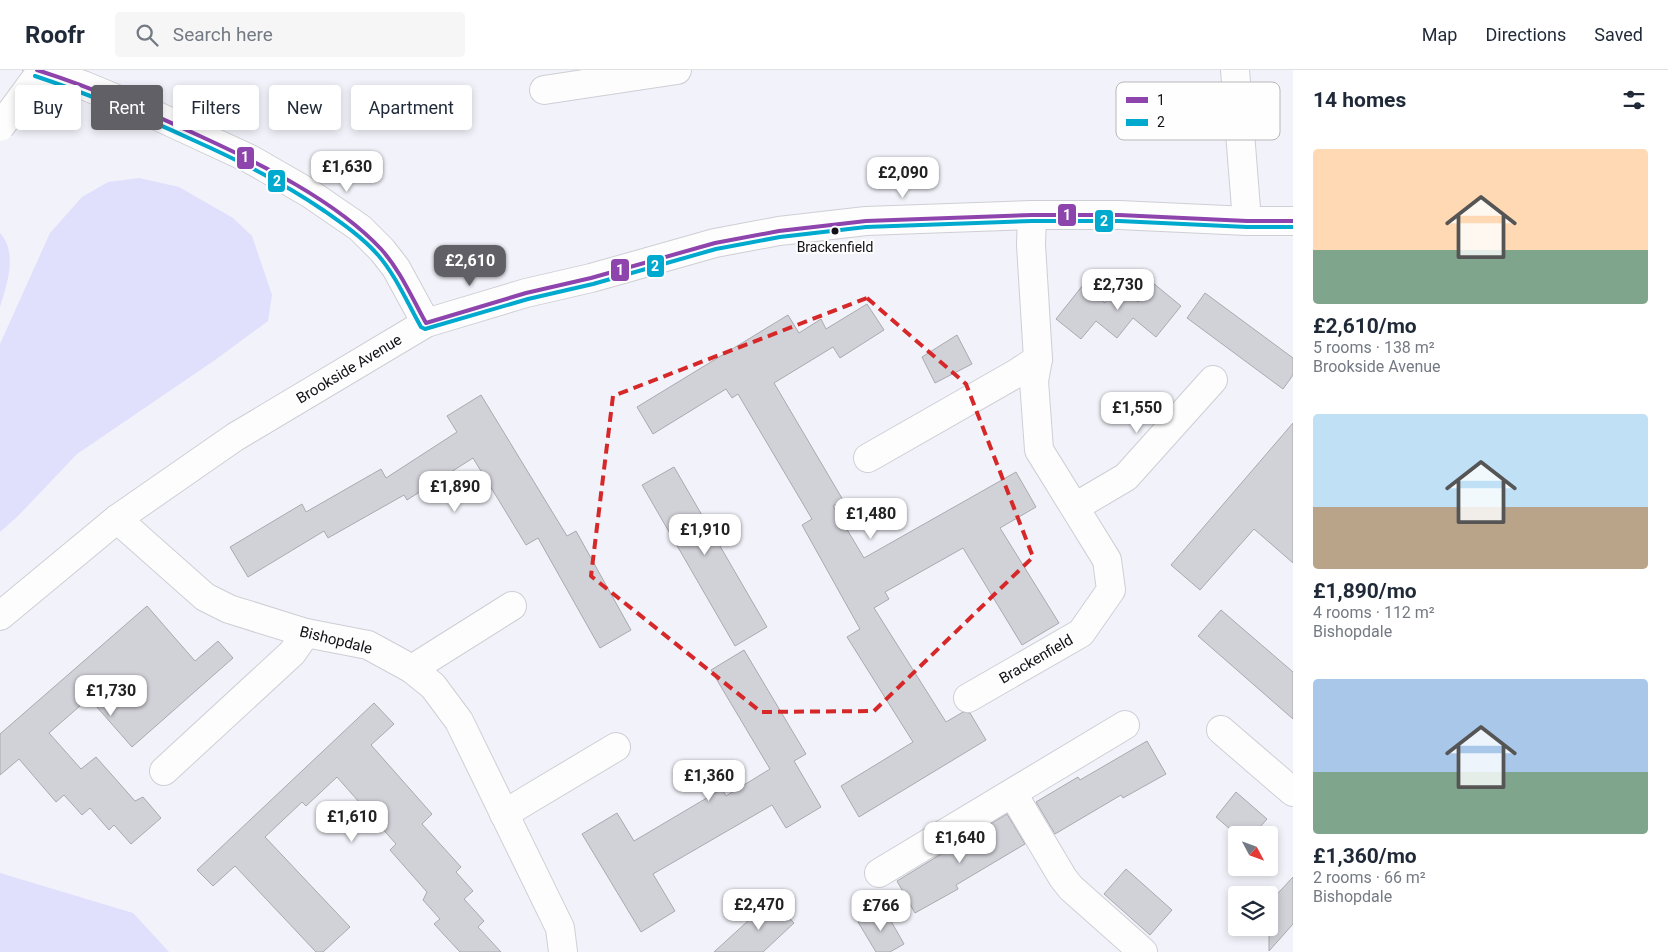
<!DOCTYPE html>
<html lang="en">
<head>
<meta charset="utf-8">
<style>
  body { margin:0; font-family:Roboto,sans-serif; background:#f6f6f7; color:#1f2937; height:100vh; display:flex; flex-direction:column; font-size:19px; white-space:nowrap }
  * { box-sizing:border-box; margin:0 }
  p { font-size:16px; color:#747a83 }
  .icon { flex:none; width:28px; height:28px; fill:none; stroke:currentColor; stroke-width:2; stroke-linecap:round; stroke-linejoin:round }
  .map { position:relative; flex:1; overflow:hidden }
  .panel { display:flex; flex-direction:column; background:#fff; width:375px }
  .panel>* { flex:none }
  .guide { position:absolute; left:15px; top:15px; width:475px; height:45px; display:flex; gap:10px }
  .needle { width:32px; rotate:131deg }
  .buttons { position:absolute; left:1228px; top:756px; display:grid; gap:10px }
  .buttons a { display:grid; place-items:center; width:50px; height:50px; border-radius:5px; background:#fff; box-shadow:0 2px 8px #0003; font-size:25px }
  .price { position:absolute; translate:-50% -42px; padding:0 11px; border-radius:10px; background:#fff; color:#222; font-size:16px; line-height:32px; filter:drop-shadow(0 1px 2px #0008) }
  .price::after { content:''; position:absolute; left:50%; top:30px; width:15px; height:11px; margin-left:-8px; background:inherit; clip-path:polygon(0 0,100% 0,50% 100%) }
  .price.on { background:#606066; color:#fff }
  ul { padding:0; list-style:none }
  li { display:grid; align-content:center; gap:10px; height:265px; padding:0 20px }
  li span { display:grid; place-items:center; height:155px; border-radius:5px; color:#555 }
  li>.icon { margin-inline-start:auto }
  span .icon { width:90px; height:90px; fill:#fffc; stroke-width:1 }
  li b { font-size:21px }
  h2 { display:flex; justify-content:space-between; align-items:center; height:60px; padding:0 20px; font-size:21px }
  .chip { padding:0 18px; border-radius:5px; background:#fff; box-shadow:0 2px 8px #0003; font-size:18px; line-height:45px }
  .chip.on { background:#606066; color:#fff }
  header { display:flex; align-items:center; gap:30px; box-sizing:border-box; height:70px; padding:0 25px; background:#fff; border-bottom:1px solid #e0e1e3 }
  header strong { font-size:24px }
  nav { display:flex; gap:28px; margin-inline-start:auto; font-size:18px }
  .search { width:350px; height:45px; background:#f6f6f7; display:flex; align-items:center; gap:12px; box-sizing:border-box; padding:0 18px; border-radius:5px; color:#747a83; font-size:19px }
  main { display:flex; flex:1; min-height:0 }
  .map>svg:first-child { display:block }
  .green { fill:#e0dffc }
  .building { fill:#d1d1d8; stroke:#a9a9af }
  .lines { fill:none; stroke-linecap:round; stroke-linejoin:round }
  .minor-casing { stroke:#ceced5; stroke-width:30 }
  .minor { stroke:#fdfdfe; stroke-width:28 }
  .major-bridge-casing { stroke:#ceced5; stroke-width:30; stroke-linecap:butt }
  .major-bridge { stroke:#fdfdfe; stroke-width:28 }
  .bus-1-casing { stroke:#fefefe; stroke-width:8 }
  .bus-2-casing { stroke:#fefefe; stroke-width:8 }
  .bus-1 { stroke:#8e44ad; stroke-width:4 }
  .bus-2 { stroke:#00a9ce; stroke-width:4 }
  .marked { fill:none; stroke:#d62828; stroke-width:4; stroke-dasharray:10 6; stroke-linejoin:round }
  .bus-dot { fill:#111117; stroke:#fefefe; stroke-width:2 }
  .labels { text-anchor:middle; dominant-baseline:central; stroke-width:4; stroke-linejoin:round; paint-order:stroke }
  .bus-label { font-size:14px; fill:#111117; stroke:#fefefe }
  .street-label { font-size:15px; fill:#111117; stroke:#fefefe }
  .key { fill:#fefefe; stroke:#b7b7b9; stroke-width:1 }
  .key-label { font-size:14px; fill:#111117 }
  .line-badge { stroke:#fefefe; stroke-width:2 }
  .badge-label { font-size:14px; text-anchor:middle; font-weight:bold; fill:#fff }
</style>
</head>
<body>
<header>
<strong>Roofr</strong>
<div class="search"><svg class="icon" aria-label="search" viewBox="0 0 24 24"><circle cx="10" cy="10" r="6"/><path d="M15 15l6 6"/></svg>Search here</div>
<nav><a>Map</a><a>Directions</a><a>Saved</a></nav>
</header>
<main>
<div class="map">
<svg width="1293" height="882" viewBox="0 0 1293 882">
  <rect width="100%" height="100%" fill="#f2f2fa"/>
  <g class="green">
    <polygon points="139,108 179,117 233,148 252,166 272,225 268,251 215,290 77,384 18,446 0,462 0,274 50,163 82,127 108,112"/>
    <path d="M0,163C18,183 7,214 0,237Z"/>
    <polygon points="0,803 133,843 169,882 0,882"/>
  </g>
  <g class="building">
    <polygon points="1153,213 1181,236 1156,267 1133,248 1117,268 1096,251 1081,269 1056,249 1083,215 1105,233 1118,216 1138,232"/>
    <polygon points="1205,223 1293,288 1293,305 1283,319 1187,248"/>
    <polygon points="867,234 884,260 840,288 833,277 774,313 843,430 833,436 864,488 1016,402 1036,437 1000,458 1059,553 1022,575 963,478 885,522 889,529 874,538 946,652 963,642 970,643 986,670 859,747 841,716 913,672 847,567 860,559 802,455 812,449 738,324 732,328 726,319 653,364 637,337 788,245 799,263 821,249 826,259"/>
    <polygon points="957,265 972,294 935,313 922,287"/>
    <polygon points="481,325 567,466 576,461 631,560 600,578 538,468 526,475 473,388 407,430 404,425 328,468 324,461 248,507 230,477 302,434 306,442 381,399 386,408 457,362 447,346"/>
    <polygon points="1293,353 1293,493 1254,459 1200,520 1171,495"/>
    <polygon points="674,397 767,557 735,576 642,415"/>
    <polygon points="147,536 195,591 218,571 233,588 132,677 89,628 49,663 81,699 96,687 135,731 143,727 161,748 131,774 114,755 109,760 90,738 82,745 64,725 56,732 19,689 0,705 0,664"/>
    <polygon points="1221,540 1293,602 1293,649 1198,566"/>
    <polygon points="744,580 806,684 794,691 821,737 786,758 772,735 653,804 675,841 641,862 582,764 617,743 634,771 722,719 726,726 770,699 711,600"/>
    <polygon points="374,633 394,654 371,675 432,744 422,754 461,797 456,802 473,821 464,829 484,851 478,857 501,882 460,882 434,854 440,849 423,830 427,822 390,780 396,774 337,707 306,736 302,732 265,767 350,857 323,882 316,882 235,796 213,816 197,800"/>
    <polygon points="1147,671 1166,704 1123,728 1121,725 1055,764 1036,732 1078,707 1080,710"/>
    <polygon points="1236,722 1267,749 1253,765 1237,765 1216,747"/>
    <polygon points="1007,744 1025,774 956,815 958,819 915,843 897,811"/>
    <polygon points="1126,799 1172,840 1150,865 1104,824"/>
    <polygon points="1293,807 1293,854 1269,881 1269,833"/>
    <polygon points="772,829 794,853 763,882 714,882"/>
    <polygon points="883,837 904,874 890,882 876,882 858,852"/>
  </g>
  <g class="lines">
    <defs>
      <g id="minor">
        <polyline points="37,0 83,15 155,45 250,89 309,123 360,158 382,180 396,198 426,253"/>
        <polyline points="1235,0 1247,151"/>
        <polyline points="544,20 677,0"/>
        <polyline points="868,388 1017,303 1038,289"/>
        <polyline points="1075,437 1126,407 1213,310"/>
        <polyline points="117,449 205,527 229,539 306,563 368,575 412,599 433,616 459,651 560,858 563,882"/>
        <polyline points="0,546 117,449 235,367 426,253 526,223 591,208 715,173 779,161 866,151 1032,145 1119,145 1247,151 1293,151"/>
        <polyline points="412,599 512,536"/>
        <polyline points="968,628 1081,563 1111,520 1107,490 1039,380 1034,311 1038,289 1031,175 1032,145"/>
        <polyline points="1221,660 1293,722"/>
        <polyline points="164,701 292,583 306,563"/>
        <polyline points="1013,724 1063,808 1071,818 1143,882"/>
        <polyline points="504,744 616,677"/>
        <polyline points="879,803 1125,655"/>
      </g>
    </defs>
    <use href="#minor" class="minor-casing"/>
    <use href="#minor" class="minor"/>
    <defs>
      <polyline id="major-bridge" points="0,57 42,0"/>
    </defs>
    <use href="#major-bridge" class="major-bridge-casing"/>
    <use href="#major-bridge" class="major-bridge"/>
    <defs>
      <path id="bus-1" d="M37,0C94,18 148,42 202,67C261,94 336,131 381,179C400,200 412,228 426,253L526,223L591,208L715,173L779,161L866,151L1032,145H1119L1247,151H1293"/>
      <path id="bus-2" d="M35,6C89,24 141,46 193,70C238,90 282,112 323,140C343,154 362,167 378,185C396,206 407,232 421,257L425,259L528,229L593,214L716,179L780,167L866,157L1032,151H1119L1247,157H1293"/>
    </defs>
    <use href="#bus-1" class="bus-1-casing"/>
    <use href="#bus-2" class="bus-2-casing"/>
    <use href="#bus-1" class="bus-1"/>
    <use href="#bus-2" class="bus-2"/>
  </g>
  <path class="marked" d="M867,228L966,314L1033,487L874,641L761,642L591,506L613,326Z"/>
  <circle class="bus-dot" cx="835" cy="161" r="4.5"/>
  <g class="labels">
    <g class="bus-label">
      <text x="835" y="177">Brackenfield</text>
    </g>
    <g class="street-label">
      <text transform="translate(349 299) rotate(-31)">Brookside Avenue</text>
      <text transform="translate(336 570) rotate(14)">Bishopdale</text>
      <text transform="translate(1036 589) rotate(-30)">Brackenfield</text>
    </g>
  </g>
  <rect x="1116" y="12" width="164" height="58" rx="8" class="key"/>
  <rect x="1126" y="27" width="22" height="6" fill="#8e44ad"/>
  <rect x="1126" y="49" width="22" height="7" fill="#00a9ce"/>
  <g class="key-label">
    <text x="1157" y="35">1</text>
    <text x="1157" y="57">2</text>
  </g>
  <g class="line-badge">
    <rect x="236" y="76" width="19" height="24" rx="5" fill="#8e44ad"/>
    <rect x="267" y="99" width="19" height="24" rx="5" fill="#00a9ce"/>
    <rect x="1057" y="133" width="20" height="24" rx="5" fill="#8e44ad"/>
    <rect x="1094" y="139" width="20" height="24" rx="5" fill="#00a9ce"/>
    <rect x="646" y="184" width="19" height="24" rx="5" fill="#00a9ce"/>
    <rect x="610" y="188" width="20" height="24" rx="5" fill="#8e44ad"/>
  </g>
  <g class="badge-label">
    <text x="245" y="92">1</text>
    <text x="277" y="116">2</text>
    <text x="1067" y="150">1</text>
    <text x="1104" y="156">2</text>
    <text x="655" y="201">2</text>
    <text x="620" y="205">1</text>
  </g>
</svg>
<div class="buttons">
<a><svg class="needle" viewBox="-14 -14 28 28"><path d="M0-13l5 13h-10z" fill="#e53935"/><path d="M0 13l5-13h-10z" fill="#747a83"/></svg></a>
<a><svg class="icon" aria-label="layers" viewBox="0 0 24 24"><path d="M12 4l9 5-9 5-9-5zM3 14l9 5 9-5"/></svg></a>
</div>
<b class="price" style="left:347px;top:123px">£1,630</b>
<b class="price" style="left:903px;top:129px">£2,090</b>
<b class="price on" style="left:470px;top:217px">£2,610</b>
<b class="price" style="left:1118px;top:241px">£2,730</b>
<b class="price" style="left:1137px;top:364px">£1,550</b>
<b class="price" style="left:455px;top:443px">£1,890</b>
<b class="price" style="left:871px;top:470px">£1,480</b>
<b class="price" style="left:705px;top:486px">£1,910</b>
<b class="price" style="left:111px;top:647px">£1,730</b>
<b class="price" style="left:709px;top:732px">£1,360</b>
<b class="price" style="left:352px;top:773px">£1,610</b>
<b class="price" style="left:960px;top:794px">£1,640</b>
<b class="price" style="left:759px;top:861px">£2,470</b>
<b class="price" style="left:881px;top:862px">£766</b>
<div class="guide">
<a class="chip">Buy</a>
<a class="chip on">Rent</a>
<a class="chip">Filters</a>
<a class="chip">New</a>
<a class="chip">Apartment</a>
</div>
</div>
<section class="panel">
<h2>14 homes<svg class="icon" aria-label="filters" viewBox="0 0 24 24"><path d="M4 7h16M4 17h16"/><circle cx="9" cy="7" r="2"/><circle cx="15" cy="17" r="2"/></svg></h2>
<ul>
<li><span style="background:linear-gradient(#ffd9b3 65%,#7fa58c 0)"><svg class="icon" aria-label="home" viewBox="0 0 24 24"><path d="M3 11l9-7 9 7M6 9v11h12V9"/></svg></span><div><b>£2,610/mo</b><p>5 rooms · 138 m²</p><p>Brookside Avenue</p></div></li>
<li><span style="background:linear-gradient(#bfe0f5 60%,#b9a48a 0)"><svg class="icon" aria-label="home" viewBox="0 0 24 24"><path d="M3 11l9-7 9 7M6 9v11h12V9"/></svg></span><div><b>£1,890/mo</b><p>4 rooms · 112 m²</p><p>Bishopdale</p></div></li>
<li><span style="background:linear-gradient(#a9c7e8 60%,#7fa58c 0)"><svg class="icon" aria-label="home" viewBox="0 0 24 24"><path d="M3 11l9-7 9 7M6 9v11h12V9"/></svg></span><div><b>£1,360/mo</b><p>2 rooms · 66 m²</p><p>Bishopdale</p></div></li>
</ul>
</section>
</main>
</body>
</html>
